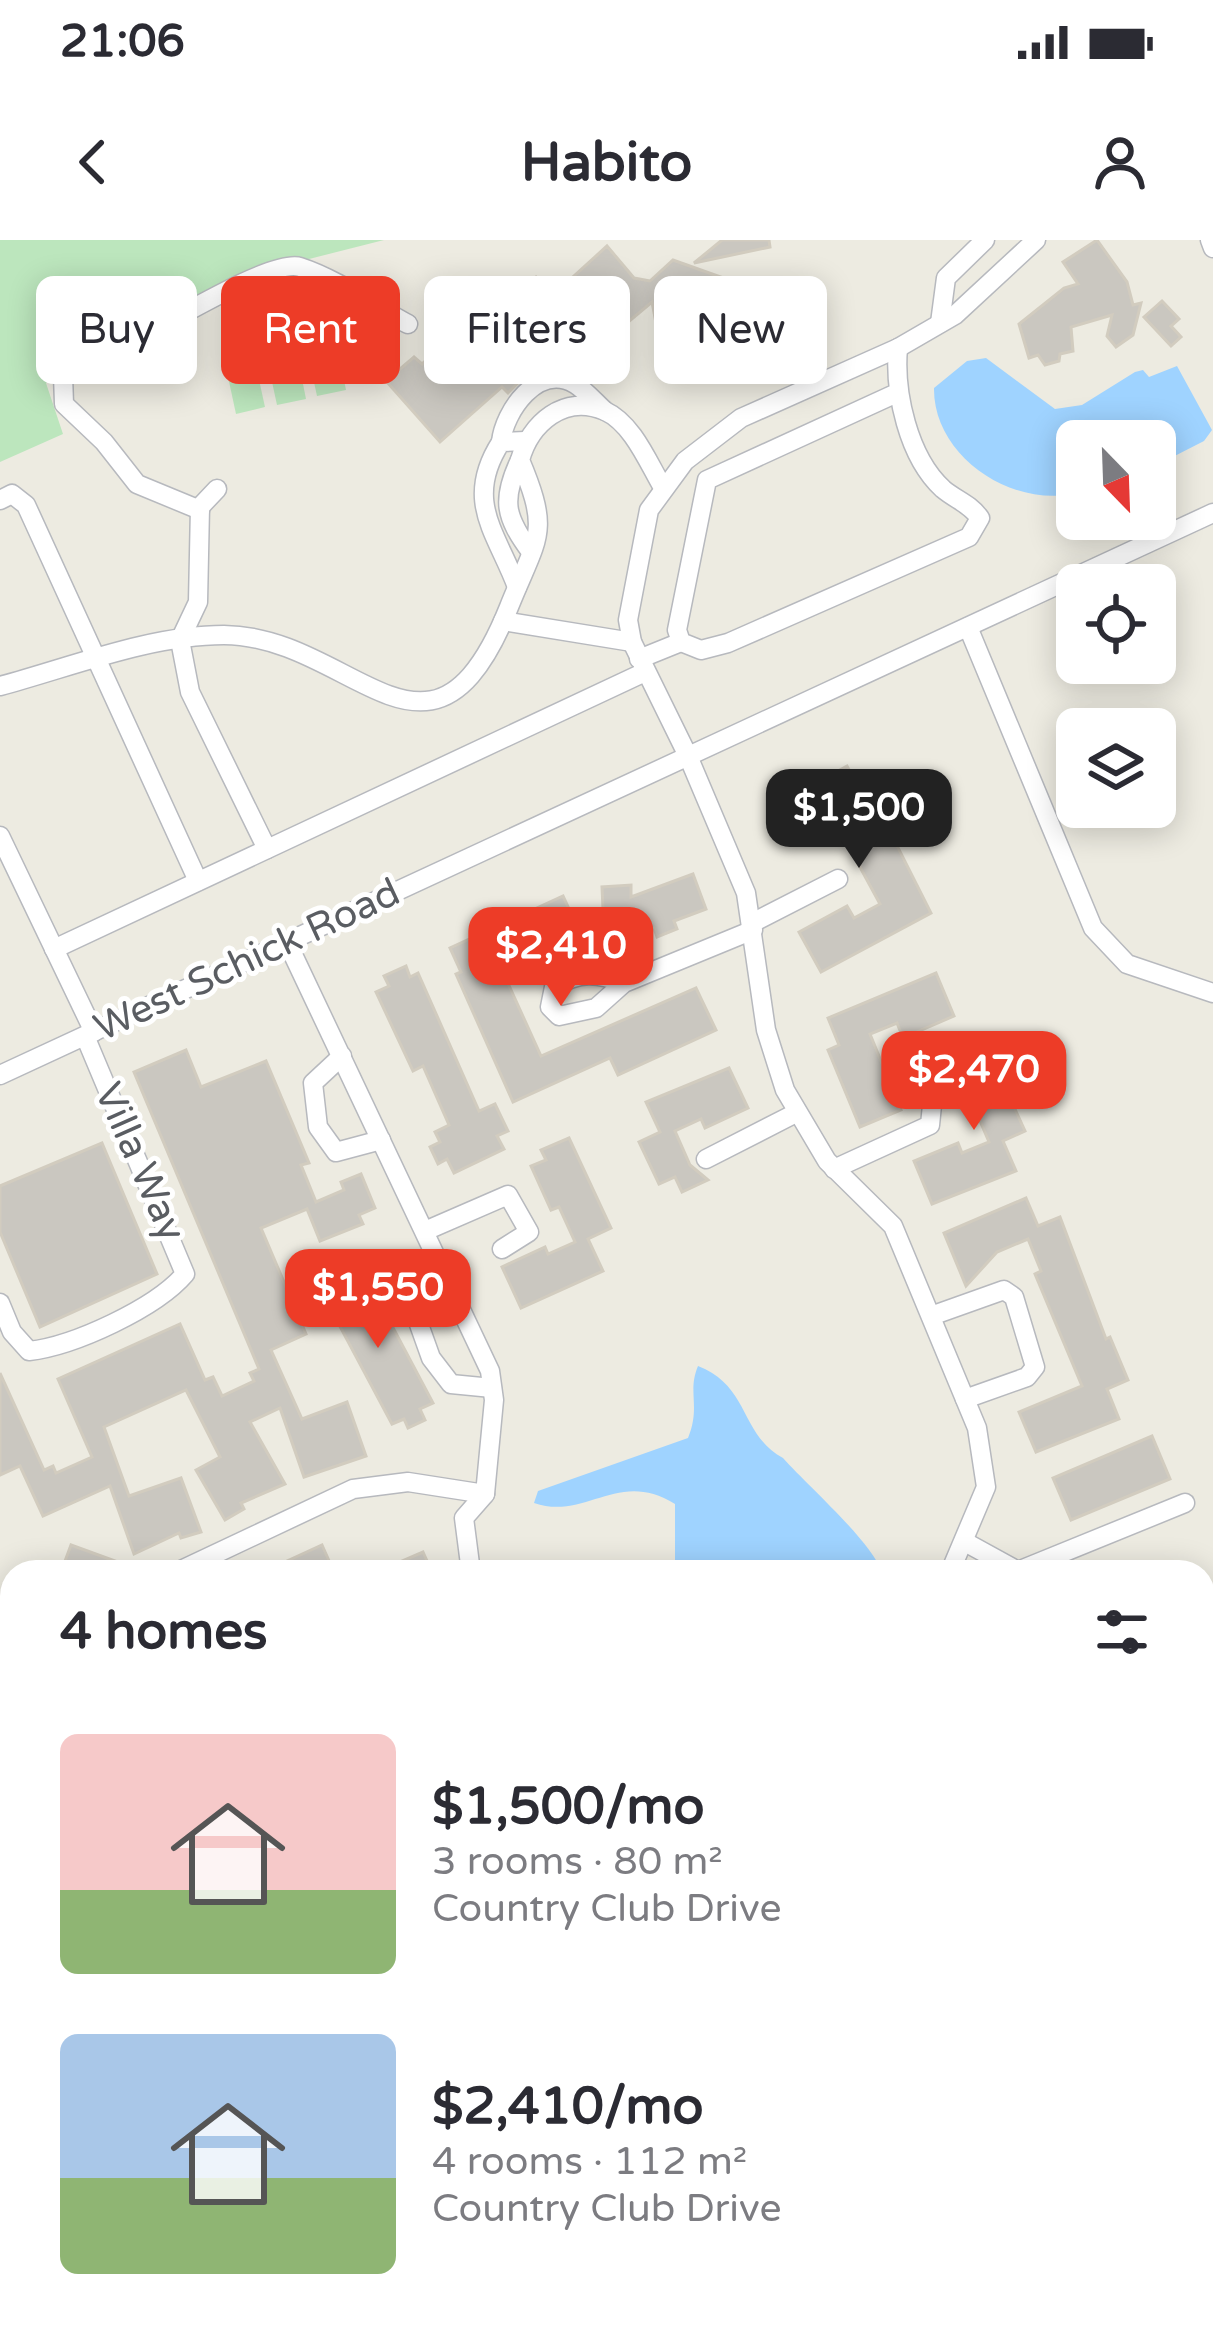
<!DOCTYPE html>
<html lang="en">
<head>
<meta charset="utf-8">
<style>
  body { margin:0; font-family:"Varela Round",sans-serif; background:#f2f2f3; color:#2b2b33; height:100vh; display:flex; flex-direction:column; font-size:45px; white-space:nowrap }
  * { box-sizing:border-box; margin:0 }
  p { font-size:39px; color:#7c7c81 }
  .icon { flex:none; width:66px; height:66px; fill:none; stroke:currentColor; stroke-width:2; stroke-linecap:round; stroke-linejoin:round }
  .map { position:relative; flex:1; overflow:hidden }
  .side { position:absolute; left:0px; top:1320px; width:1215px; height:771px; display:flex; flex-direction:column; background:#fff; border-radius:36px 36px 0 0; box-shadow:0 6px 30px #0003 }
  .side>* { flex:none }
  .top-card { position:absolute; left:36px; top:36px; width:1143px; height:108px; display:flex; gap:24px }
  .needle { width:78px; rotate:157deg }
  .controls { position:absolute; left:1056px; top:180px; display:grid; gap:24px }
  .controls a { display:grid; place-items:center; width:120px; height:120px; border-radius:18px; background:#fff; box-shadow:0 6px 30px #0003; font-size:60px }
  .price { position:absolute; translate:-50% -102px; padding:0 27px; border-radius:24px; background:#ed3c27; color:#fff; font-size:39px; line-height:78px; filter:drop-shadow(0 3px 6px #0008) }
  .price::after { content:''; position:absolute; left:50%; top:72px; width:36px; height:27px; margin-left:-18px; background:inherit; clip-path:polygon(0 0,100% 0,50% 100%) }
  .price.on { background:#222; color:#fff }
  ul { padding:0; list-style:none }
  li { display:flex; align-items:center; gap:36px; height:300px; padding:0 60px }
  li span { display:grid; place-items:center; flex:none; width:336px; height:240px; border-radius:18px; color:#555 }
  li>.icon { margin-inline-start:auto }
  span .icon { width:144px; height:144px; fill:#fffc; stroke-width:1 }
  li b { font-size:51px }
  h2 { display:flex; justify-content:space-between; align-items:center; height:144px; padding:0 60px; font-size:51px }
  .tag { padding:0 42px; border-radius:18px; background:#fff; box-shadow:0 6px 30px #0003; font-size:42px; line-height:108px }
  .tag.on { background:#ed3c27; color:#fff }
  .status { display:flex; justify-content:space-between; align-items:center; height:84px; padding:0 60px; background:#fff; direction:ltr }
  .status svg { height:33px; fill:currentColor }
  header { display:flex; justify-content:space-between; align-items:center; height:156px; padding:0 60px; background:#fff; font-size:54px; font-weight:700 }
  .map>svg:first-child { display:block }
  .green { fill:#bce6bd }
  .water { fill:#9fd3ff }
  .building { fill:#cac7c0; stroke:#d2ccbf; stroke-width:3 }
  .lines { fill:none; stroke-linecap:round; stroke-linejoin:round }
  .minor-casing { stroke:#b7b9be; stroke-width:21 }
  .minor { stroke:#fff; stroke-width:18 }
  .labels { text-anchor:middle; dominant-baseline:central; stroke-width:10; stroke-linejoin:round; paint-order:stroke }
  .street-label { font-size:39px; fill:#5a5d62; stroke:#fff }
</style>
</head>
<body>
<div class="status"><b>21:06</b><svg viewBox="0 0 49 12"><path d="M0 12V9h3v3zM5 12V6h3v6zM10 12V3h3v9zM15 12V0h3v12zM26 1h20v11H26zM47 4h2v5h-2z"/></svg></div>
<header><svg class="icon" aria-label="back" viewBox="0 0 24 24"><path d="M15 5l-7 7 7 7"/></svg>Habito<svg class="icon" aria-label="person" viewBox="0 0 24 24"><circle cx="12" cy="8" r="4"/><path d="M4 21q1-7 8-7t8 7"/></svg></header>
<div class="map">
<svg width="1213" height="2090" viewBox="0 0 1213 2090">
  <rect width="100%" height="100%" fill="#edebe1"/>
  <g class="green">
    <polygon points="0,0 384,0 238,37 46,143 63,194 0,222"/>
    <polygon points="333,86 346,150 317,156 303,92"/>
    <polygon points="293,94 306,159 277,165 263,100"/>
    <polygon points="251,103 265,167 236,174 222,109"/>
  </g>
  <g class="water">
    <path d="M986,118L1055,169L1082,165L1135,132L1143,130L1149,137L1177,126L1212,190L1204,201L1155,226V201H1077V253C1012,269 933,216 934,148L967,121Z"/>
    <path d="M698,1126C750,1146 740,1195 783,1218C808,1246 871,1301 882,1332H675V1264C618,1228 586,1281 534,1263L538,1251L688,1198C701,1166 687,1152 698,1126Z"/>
  </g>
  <g class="building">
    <polygon points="722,0 769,0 770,7 694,23"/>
    <polygon points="1097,0 1127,42 1133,65 1141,63 1133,95 1116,107 1107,96 1112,75 1071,87 1073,111 1060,114 1059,121 1045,125 1038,115 1029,118 1019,84 1064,48 1078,44 1063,22"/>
    <polygon points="607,6 634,38 650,41 673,20 726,39 736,83 703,112 659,99 652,62 602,104 587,88 568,104 557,93 535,113 528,107 507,124 521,140 508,153 502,147 440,202 386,141 414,117 422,124 446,103 433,88 491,46 497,54 505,46 514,56 536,37 553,55"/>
    <polygon points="1162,61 1179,79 1171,86 1181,97 1171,106 1144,77"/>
    <polygon points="847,526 860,550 867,546 931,673 821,732 799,692 847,666 854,678 880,664 829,570 798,587 784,561"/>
    <polygon points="693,634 706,669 674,681 677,689 657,697 654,688 604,691 602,647 631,645 631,657"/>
    <polygon points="563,656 582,697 531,720 524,705 496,717 541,816 696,748 716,790 618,835 610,818 513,862 456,734 461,732 450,708"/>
    <polygon points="406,726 410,737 418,733 479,871 495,864 508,891 497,896 504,909 454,933 447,919 438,924 430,907 440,902 435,892 449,885 423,826 413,831 376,752 389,746 384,736"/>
    <polygon points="936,733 954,776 903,798 897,783 870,794 901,870 860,887 828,810 839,805 828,778"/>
    <polygon points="186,810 201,847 266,821 309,923 301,925 316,962 344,950 341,942 361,934 375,968 359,975 363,984 320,1001 307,969 261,988 306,1094 271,1110 302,1179 347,1162 366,1216 304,1237 280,1168 250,1182 285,1244 241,1263 244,1269 225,1280 196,1230 220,1217 186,1150 104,1187 129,1256 181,1238 201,1292 181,1298 179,1293 134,1314 110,1246 43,1276 20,1226 0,1235 0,1133 44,1230 53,1226 56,1233 92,1217 58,1139 180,1084 205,1140 213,1137 222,1156 254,1141 250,1133 259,1129 134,832"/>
    <polygon points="988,810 1025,891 1003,901 1016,931 932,964 914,921 958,903 962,913 989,902 974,867 965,871 946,827"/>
    <polygon points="729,828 748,868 705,888 701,879 675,891 690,925 708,940 682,952 675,937 659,944 639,902 660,892 646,862"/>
    <polygon points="569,898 611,988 588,999 603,1031 521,1068 502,1027 545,1007 548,1014 575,1002 559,967 551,970 531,926 546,920 541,910"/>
    <polygon points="102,903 157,1034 40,1087 0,992 0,946"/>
    <polygon points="1026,958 1038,986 1060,977 1106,1099 1110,1097 1128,1140 1107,1149 1119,1179 1036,1212 1019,1172 1082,1146 1035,1034 1041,1031 1028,999 997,1012 966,1046 944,993"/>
    <polygon points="354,1032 373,1069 381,1065 433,1163 420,1169 425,1180 408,1188 404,1179 392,1184 320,1049"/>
    <polygon points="1152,1196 1170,1239 1071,1280 1053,1238"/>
    <polygon points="71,1305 140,1330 140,1332 61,1332"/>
    <polygon points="322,1305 334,1332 263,1332"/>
    <polygon points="423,1312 432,1332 377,1332"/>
  </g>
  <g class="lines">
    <defs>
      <g id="minor">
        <polyline points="1210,0 1213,8"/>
        <polyline points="940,83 946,38 985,0"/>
        <path d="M898,108C894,152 908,217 943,249C956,260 969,263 980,278L969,297L728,403L701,410L681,402L677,390L707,240L899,152"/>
        <path d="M501,202C504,172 538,122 575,144C586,151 596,163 605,171"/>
        <path d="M520,220C501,260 505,277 531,312"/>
        <polyline points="217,249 200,267 198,362 180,400 190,452 267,609"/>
        <polyline points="0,260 12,254 26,265 198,641"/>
        <path d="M200,270L137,244L104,202L64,164L63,135C113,120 266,16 300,27C337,39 374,66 408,84"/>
        <path d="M517,347C497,293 463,261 501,202L525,201"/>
        <polyline points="503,381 632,402"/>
        <polyline points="968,387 1093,688 1127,724 1213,753"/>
        <polyline points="639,419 681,402"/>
        <path d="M0,446C71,427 150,395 224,395C354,396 431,561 509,367C538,295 551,294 520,220C530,184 564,153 605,171C632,183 648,222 662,246"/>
        <polyline points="0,596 94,792"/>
        <polyline points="752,683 838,639"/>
        <polyline points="287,702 490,1131 494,1160 485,1254 464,1278 471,1332"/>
        <polyline points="54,709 645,432"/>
        <path d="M624,743C597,733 580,731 554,747L550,767L559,776L596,768L624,743L753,690"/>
        <polyline points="342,816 313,843 318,887 336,912 381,900"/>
        <polyline points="0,835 1213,273"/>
        <polyline points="706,919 796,873"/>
        <polyline points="834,929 930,885 932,865 914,821"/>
        <polyline points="425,991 508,955 529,992 502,1009"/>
        <polyline points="448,1039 411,1062 431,1118 451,1144 492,1148"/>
        <path d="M0,1063L12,1092L29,1111C74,1106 156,1068 185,1034L85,796"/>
        <polyline points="931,1076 1004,1050 1014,1057 1035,1127 1027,1137 965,1159"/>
        <polyline points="965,1302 1018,1331 1185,1263"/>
        <polyline points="177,1332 353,1249 408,1242 485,1254"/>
        <polyline points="950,1332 986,1247 977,1188 893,986 827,921 785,850 766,790 746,653 688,516 632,402 628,380 649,270 685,221 741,178 898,108 955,75 1036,0"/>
        <polyline points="1203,1645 1213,1641"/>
        <polyline points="0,1678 12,1672"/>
        <polyline points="1203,1914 1213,1919"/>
        <polyline points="0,2027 12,2021"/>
        <polyline points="208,2079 213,2090"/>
        <polyline points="466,2079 471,2090"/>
        <polyline points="696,2079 701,2090"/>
        <polyline points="1174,2079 1179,2090"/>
        <polyline points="929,2082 933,2090"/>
        <polyline points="431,2090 436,2079"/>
      </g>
    </defs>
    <use href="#minor" class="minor-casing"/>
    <use href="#minor" class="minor"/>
  </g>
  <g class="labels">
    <g class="street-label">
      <text transform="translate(247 720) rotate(-25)">West Schick Road</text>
      <text transform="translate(140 922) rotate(66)">Villa Way</text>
    </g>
  </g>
</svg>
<div class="controls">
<a><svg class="needle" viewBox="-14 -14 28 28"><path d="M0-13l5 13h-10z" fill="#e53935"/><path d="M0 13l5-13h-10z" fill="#7c7c81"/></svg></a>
<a><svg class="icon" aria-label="locate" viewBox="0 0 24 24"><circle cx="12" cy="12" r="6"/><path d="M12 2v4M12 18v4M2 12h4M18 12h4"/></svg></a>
<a><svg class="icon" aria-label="layers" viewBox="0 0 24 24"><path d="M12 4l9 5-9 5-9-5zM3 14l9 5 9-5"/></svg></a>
</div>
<b class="price on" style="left:859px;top:631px">$1,500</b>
<b class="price" style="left:561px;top:769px">$2,410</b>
<b class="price" style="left:974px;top:893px">$2,470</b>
<b class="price" style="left:378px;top:1111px">$1,550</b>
<div class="top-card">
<a class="tag">Buy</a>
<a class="tag on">Rent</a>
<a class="tag">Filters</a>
<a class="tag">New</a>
</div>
<section class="side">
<h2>4 homes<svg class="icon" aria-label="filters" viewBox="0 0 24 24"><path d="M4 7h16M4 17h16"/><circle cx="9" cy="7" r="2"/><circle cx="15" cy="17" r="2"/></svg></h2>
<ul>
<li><span style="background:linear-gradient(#f6c9c9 65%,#8fb573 0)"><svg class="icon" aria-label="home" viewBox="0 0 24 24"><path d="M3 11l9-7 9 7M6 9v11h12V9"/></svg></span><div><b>$1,500/mo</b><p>3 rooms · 80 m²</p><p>Country Club Drive</p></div></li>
<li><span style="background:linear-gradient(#a9c7e8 60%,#8fb573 0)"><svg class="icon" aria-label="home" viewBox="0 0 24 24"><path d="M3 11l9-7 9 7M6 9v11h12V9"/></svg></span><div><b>$2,410/mo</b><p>4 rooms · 112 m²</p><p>Country Club Drive</p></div></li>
</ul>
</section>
</div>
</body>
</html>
